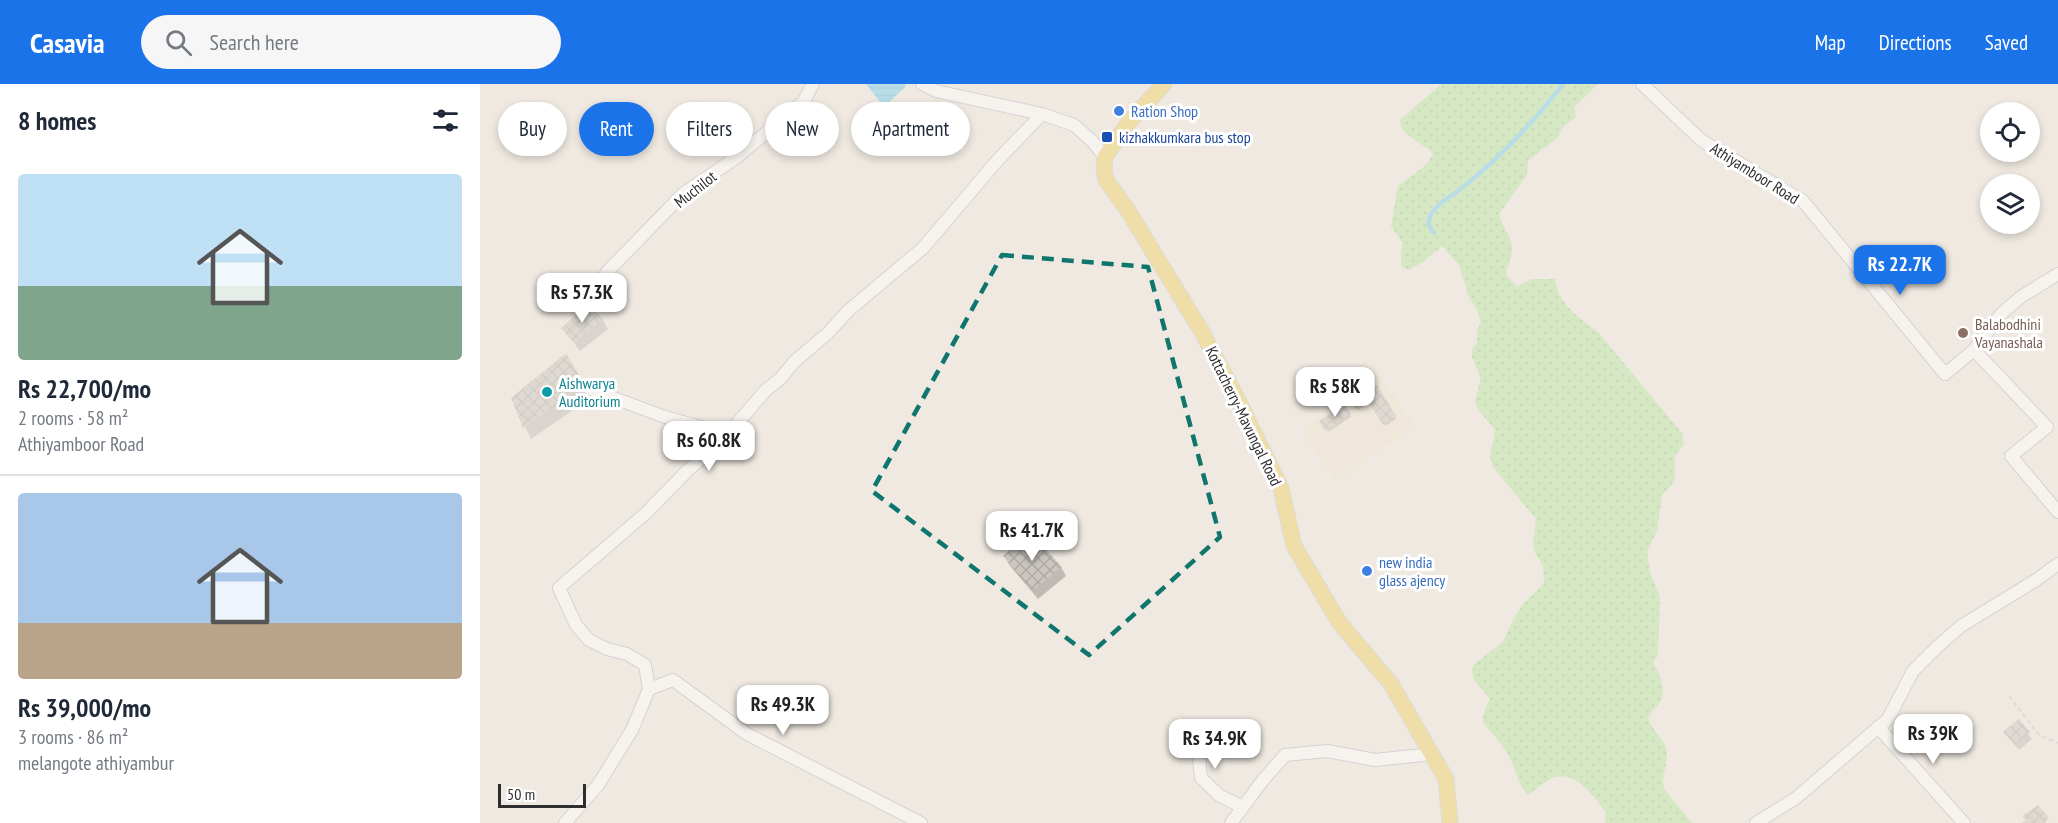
<!DOCTYPE html>
<html lang="en">
<head>
<meta charset="utf-8">
<style>
  body { margin:0; font-family:"PT Sans Narrow",sans-serif; background:#f6f6f7; color:#1f2937; height:100vh; display:flex; flex-direction:column; font-size:22px; white-space:nowrap }
  * { box-sizing:border-box; margin:0 }
  p { font-size:20px; color:#747a83 }
  .icon { flex:none; width:33px; height:33px; fill:none; stroke:currentColor; stroke-width:2; stroke-linecap:round; stroke-linejoin:round }
  .map { position:relative; flex:1; overflow:hidden }
  .panel { display:flex; flex-direction:column; background:#fff; width:480px }
  .panel>* { flex:none }
  .top-card { position:absolute; left:18px; top:18px; width:570px; height:54px; display:flex; gap:12px }
  .fabs { position:absolute; left:1500px; top:18px; display:grid; gap:12px }
  .fabs a { display:grid; place-items:center; width:60px; height:60px; border-radius:50%; background:#fff; box-shadow:0 3px 9px #0003; font-size:30px }
  .scale { position:absolute; left:18px; bottom:15px; width:88px; box-sizing:border-box; padding-left:6px; border:3px solid #2e2e2e; border-top:0; font-size:16px; line-height:21px; white-space:nowrap; color:#2e2e2e; -webkit-text-stroke:4px #fff; paint-order:stroke }
  .price { position:absolute; translate:-50% -51px; padding:0 14px; border-radius:12px; background:#fff; color:#222; font-size:20px; line-height:39px; filter:drop-shadow(0 2px 3px #0008) }
  .price::after { content:''; position:absolute; left:50%; top:36px; width:18px; height:14px; margin-left:-9px; background:inherit; clip-path:polygon(0 0,100% 0,50% 100%) }
  .price.selected { background:#1a73e8; color:#fff }
  ul { padding:0; list-style:none }
  li { display:grid; align-content:center; gap:12px; height:318px; padding:0 18px }
  li+li { border-top:2px solid #e0e1e3 }
  li span { display:grid; place-items:center; height:186px; border-radius:6px; color:#555 }
  li>.icon { margin-inline-start:auto }
  span .icon { width:108px; height:108px; fill:#fffc; stroke-width:1 }
  li b { font-size:26px }
  h2 { display:flex; justify-content:space-between; align-items:center; height:72px; padding:0 18px; font-size:26px }
  .pill { padding:0 21px; border-radius:27px; background:#fff; box-shadow:0 3px 9px #0003; font-size:21px; line-height:54px }
  .pill.selected { background:#1a73e8; color:#fff }
  header { display:flex; align-items:center; gap:36px; box-sizing:border-box; height:84px; padding:0 30px; background:#1a73e8; color:#fff }
  header strong { font-size:28px }
  nav { display:flex; gap:33px; margin-inline-start:auto; font-size:21px }
  .search { width:420px; height:54px; background:#f6f6f7; display:flex; align-items:center; gap:15px; box-sizing:border-box; padding:0 21px; border-radius:33px; color:#747a83; font-size:22px }
  main { display:flex; flex:1; min-height:0 }
  .map>svg:first-child { display:block }
  .education { fill:#f0e6d1 }
  .green { fill:url(#green-dots) }
  .water { fill:url(#water-rules) }
  .shadow { fill:#0003 }
  .lines { fill:none; stroke-linecap:round; stroke-linejoin:round }
  .stream { stroke:#75cff0; stroke-width:4 }
  .building { fill:url(#building-cross-hatch) }
  .minor-casing { stroke:#b4b7c1; stroke-width:14 }
  .major-casing { stroke:#c9c9c9; stroke-width:17 }
  .path { stroke:#c9c9c9; stroke-width:2; stroke-dasharray:4.5 3; stroke-linecap:butt }
  .minor { stroke:#fff; stroke-width:12 }
  .major { stroke:#f2d163; stroke-width:15 }
  .marked { fill:none; stroke:#0f766e; stroke-width:4.5; stroke-dasharray:12 8; stroke-linejoin:round }
  .shop-dot { fill:#3f7fe0; stroke:#fff; stroke-width:2 }
  .transit-dot { fill:#1a4fb4; stroke:#fff; stroke-width:2 }
  .education-dot { fill:#8d6e63; stroke:#fff; stroke-width:2 }
  .culture-dot { fill:#0f9aa8; stroke:#fff; stroke-width:2 }
  .labels { text-anchor:middle; dominant-baseline:central; stroke-width:6; stroke-linejoin:round; paint-order:stroke }
  .shop-label { font-size:16px; fill:#366cbe; stroke:#fff; text-anchor:start }
  .transit-label { font-size:16px; fill:#164399; stroke:#fff; text-anchor:start }
  .street-label { font-size:16px; fill:#2e2e2e; stroke:#fff }
  .education-label { font-size:16px; fill:#785e54; stroke:#fff; text-anchor:start }
  .culture-label { font-size:16px; fill:#0d838f; stroke:#fff; text-anchor:start }
</style>
</head>
<body>
<header>
<strong>Casavia</strong>
<div class="search"><svg class="icon" aria-label="search" viewBox="0 0 24 24"><circle cx="10" cy="10" r="6"/><path d="M15 15l6 6"/></svg>Search here</div>
<nav><a>Map</a><a>Directions</a><a>Saved</a></nav>
</header>
<main>
<section class="panel">
<h2>8 homes<svg class="icon" aria-label="filters" viewBox="0 0 24 24"><path d="M4 7h16M4 17h16"/><circle cx="9" cy="7" r="2"/><circle cx="15" cy="17" r="2"/></svg></h2>
<ul>
<li><span style="background:linear-gradient(#bfe0f5 60%,#7fa58c 0)"><svg class="icon" aria-label="home" viewBox="0 0 24 24"><path d="M3 11l9-7 9 7M6 9v11h12V9"/></svg></span><div><b>Rs 22,700/mo</b><p>2 rooms · 58 m²</p><p>Athiyamboor Road</p></div></li>
<li><span style="background:linear-gradient(#a9c7e8 70%,#b9a48a 0)"><svg class="icon" aria-label="home" viewBox="0 0 24 24"><path d="M3 11l9-7 9 7M6 9v11h12V9"/></svg></span><div><b>Rs 39,000/mo</b><p>3 rooms · 86 m²</p><p>melangote athiyambur</p></div></li>
</ul>
</section>
<div class="map">
<svg width="1578" height="739" viewBox="0 0 1578 739">
  <defs>
    <pattern id="green-dots" width="8" height="8" patternUnits="userSpaceOnUse" patternTransform="scale(1.5)"><rect width="8" height="8" fill="#b6e59e"/><path d="M2 2h.1M6 6h.1" fill="none" stroke="#9dc588" stroke-width="1.8" stroke-linecap="round"/></pattern>
    <pattern id="water-rules" width="6" height="5" patternUnits="userSpaceOnUse" patternTransform="scale(1.5)"><rect width="6" height="5" fill="#75cff0"/><path d="M0 2.5h6" fill="none" stroke="#66b2ce"/></pattern>
    <pattern id="building-cross-hatch" width="8" height="8" patternUnits="userSpaceOnUse" patternTransform="scale(1.5)"><rect width="8" height="8" fill="#cbc7bf"/><path d="M0 0l8 8M0 8l8-8" fill="none" stroke="#afaba4"/></pattern>
  </defs>
  <rect width="100%" height="100%" fill="#efe9e1"/>
  <polygon class="education" points="901,291 935,342 855,398 821,347"/>
  <path class="green" d="M961,0H1118L1094,24L1096,33L1081,45L1078,53L1048,77L1047,91L1019,130C1021,141 1030,150 1032,162C1033,172 1026,182 1026,191L1038,203L1051,195H1075C1077,220 1100,234 1118,248L1202,349L1204,360L1195,372C1193,394 1201,394 1182,411L1177,447L1167,468L1170,488L1180,512L1178,572L1173,578C1178,589 1187,603 1181,616C1177,624 1172,624 1168,635C1173,648 1187,656 1187,670C1187,682 1181,693 1184,705L1212,739H1125L1126,728C1113,713 1097,685 1072,694C1064,698 1056,706 1048,711C1035,695 1038,689 1029,673C1023,660 1012,649 1003,639V630L1010,615L994,596L992,587L994,580L1022,559L1036,531L1044,519L1064,499L1063,482L1055,469L1053,461L1056,435L1013,383L1010,373L1015,346L997,324L995,316L1000,298V292L992,273V265L997,259V249L1001,236L997,226L989,213L979,181L962,162L943,178L928,186L921,182L922,158L911,142L918,102L947,80L953,70C943,57 921,54 920,36Z"/>
  <polygon class="water" points="386,0 424,0 426,2 404,23"/>
  <g class="shadow">
    <polygon points="107,223 123,236 128,245 100,267 83,244"/>
    <polygon points="86,271 111,314 51,355 32,315"/>
    <polygon points="897,303 916,335 905,342 891,318 878,326 873,318"/>
    <polygon points="865,322 871,333 848,348 841,337"/>
    <polygon points="525,473 581,483 586,492 558,515 530,482"/>
    <polygon points="1538,637 1552,655 1539,666 1525,648"/>
  </g>
  <g class="lines">
    <path class="stream" d="M954,149C951,145 947,141 949,136C952,123 968,114 978,107C1018,76 1052,40 1083,0"/>
  </g>
  <g class="building">
    <polygon points="107,221 124,235 94,259 81,244"/>
    <polygon points="86,269 105,301 43,344 31,314"/>
    <polygon points="897,301 916,332 903,341 888,317 875,325 871,317"/>
    <polygon points="865,320 871,330 845,347 839,337"/>
    <polygon points="550,448 582,483 552,507 523,472"/>
    <polygon points="1539,635 1550,648 1535,661 1523,648"/>
    <polygon points="1558,721 1569,734 1565,738 1566,739 1542,739 1546,736 1542,732"/>
  </g>
  <g class="lines">
    <defs>
      <g id="minor">
        <polyline points="442,0 456,7 562,30 594,41 612,57 625,73"/>
        <polyline points="1162,0 1221,56 1323,117 1465,290 1494,266 1567,343 1531,372 1578,428"/>
        <polyline points="107,221 127,188 204,109 257,73 324,17 333,0"/>
        <polyline points="1494,266 1521,230 1542,212 1578,190"/>
        <polyline points="110,305 185,333 232,346 242,357"/>
        <polyline points="169,605 193,596 267,650 441,739"/>
        <polyline points="1398,643 1484,739"/>
        <polyline points="716,644 721,694 740,712 763,723"/>
        <polyline points="85,739 118,701 152,646 169,605 165,581 147,570 127,565 109,556 96,541 79,504 166,429 208,386 242,357 286,306 300,295 315,277 348,249 369,226 443,164 516,78 562,30"/>
        <polyline points="751,739 783,696 805,671 847,667 895,676 952,670"/>
        <polyline points="1276,739 1316,714 1408,635 1433,587 1457,563 1481,542 1556,496 1578,480"/>
      </g>
      <polyline id="major" points="684,0 649,38 625,73 624,85 626,96 647,125 722,248 759,318 801,404 814,462 859,538 911,600 966,695 970,739"/>
    </defs>
    <use href="#minor" class="minor-casing"/>
    <use href="#major" class="major-casing"/>
    <polyline class="path" points="1529,612 1560,652 1578,659"/>
    <use href="#minor" class="minor"/>
    <use href="#major" class="major"/>
  </g>
  <path d="M0 0H1578V739H0ZM522,171L668,183L740,453L609,571L392,407Z" fill="#efe9e1" fill-opacity=".55" fill-rule="evenodd"/>
  <path class="marked" d="M522,171L668,183L740,453L609,571L392,407Z"/>
  <g class="shop-dot">
    <circle cx="639" cy="27" r="6"/>
    <circle cx="887" cy="487" r="6"/>
  </g>
  <rect class="transit-dot" x="621" y="47" width="12" height="12" rx="3"/>
  <circle class="education-dot" cx="1483" cy="249" r="6"/>
  <circle class="culture-dot" cx="67" cy="308" r="6"/>
  <g class="labels">
    <g class="shop-label">
      <text x="651" y="27">Ration Shop</text>
      <text x="899" y="478">new india<tspan x="899" dy="18">glass ajency</tspan></text>
    </g>
    <g class="transit-label">
      <text x="639" y="53">kizhakkumkara bus stop</text>
    </g>
    <g class="street-label">
      <text transform="translate(1275 89) rotate(32)">Athiyamboor Road</text>
      <text transform="translate(215 105) rotate(-38)">Muchilot</text>
      <text transform="translate(764 332) rotate(64)">Kottacherry-Mavungal Road</text>
    </g>
    <g class="education-label">
      <text x="1495" y="240">Balabodhini<tspan x="1495" dy="18">Vayanashala</tspan></text>
    </g>
    <g class="culture-label">
      <text x="79" y="299">Aishwarya<tspan x="79" dy="18">Auditorium</tspan></text>
    </g>
  </g>
</svg>
<div class="fabs">
<a><svg class="icon" aria-label="locate" viewBox="0 0 24 24"><circle cx="12" cy="12" r="6"/><path d="M12 2v4M12 18v4M2 12h4M18 12h4"/></svg></a>
<a><svg class="icon" aria-label="layers" viewBox="0 0 24 24"><path d="M12 4l9 5-9 5-9-5zM3 14l9 5 9-5"/></svg></a>
</div>
<div class="scale">50 m</div>
<b class="price selected" style="left:1420px;top:212px">Rs 22.7K</b>
<b class="price" style="left:102px;top:240px">Rs 57.3K</b>
<b class="price" style="left:855px;top:334px">Rs 58K</b>
<b class="price" style="left:229px;top:388px">Rs 60.8K</b>
<b class="price" style="left:552px;top:478px">Rs 41.7K</b>
<b class="price" style="left:303px;top:652px">Rs 49.3K</b>
<b class="price" style="left:1453px;top:681px">Rs 39K</b>
<b class="price" style="left:735px;top:686px">Rs 34.9K</b>
<div class="top-card">
<a class="pill">Buy</a>
<a class="pill selected">Rent</a>
<a class="pill">Filters</a>
<a class="pill">New</a>
<a class="pill">Apartment</a>
</div>
</div>
</main>
</body>
</html>
